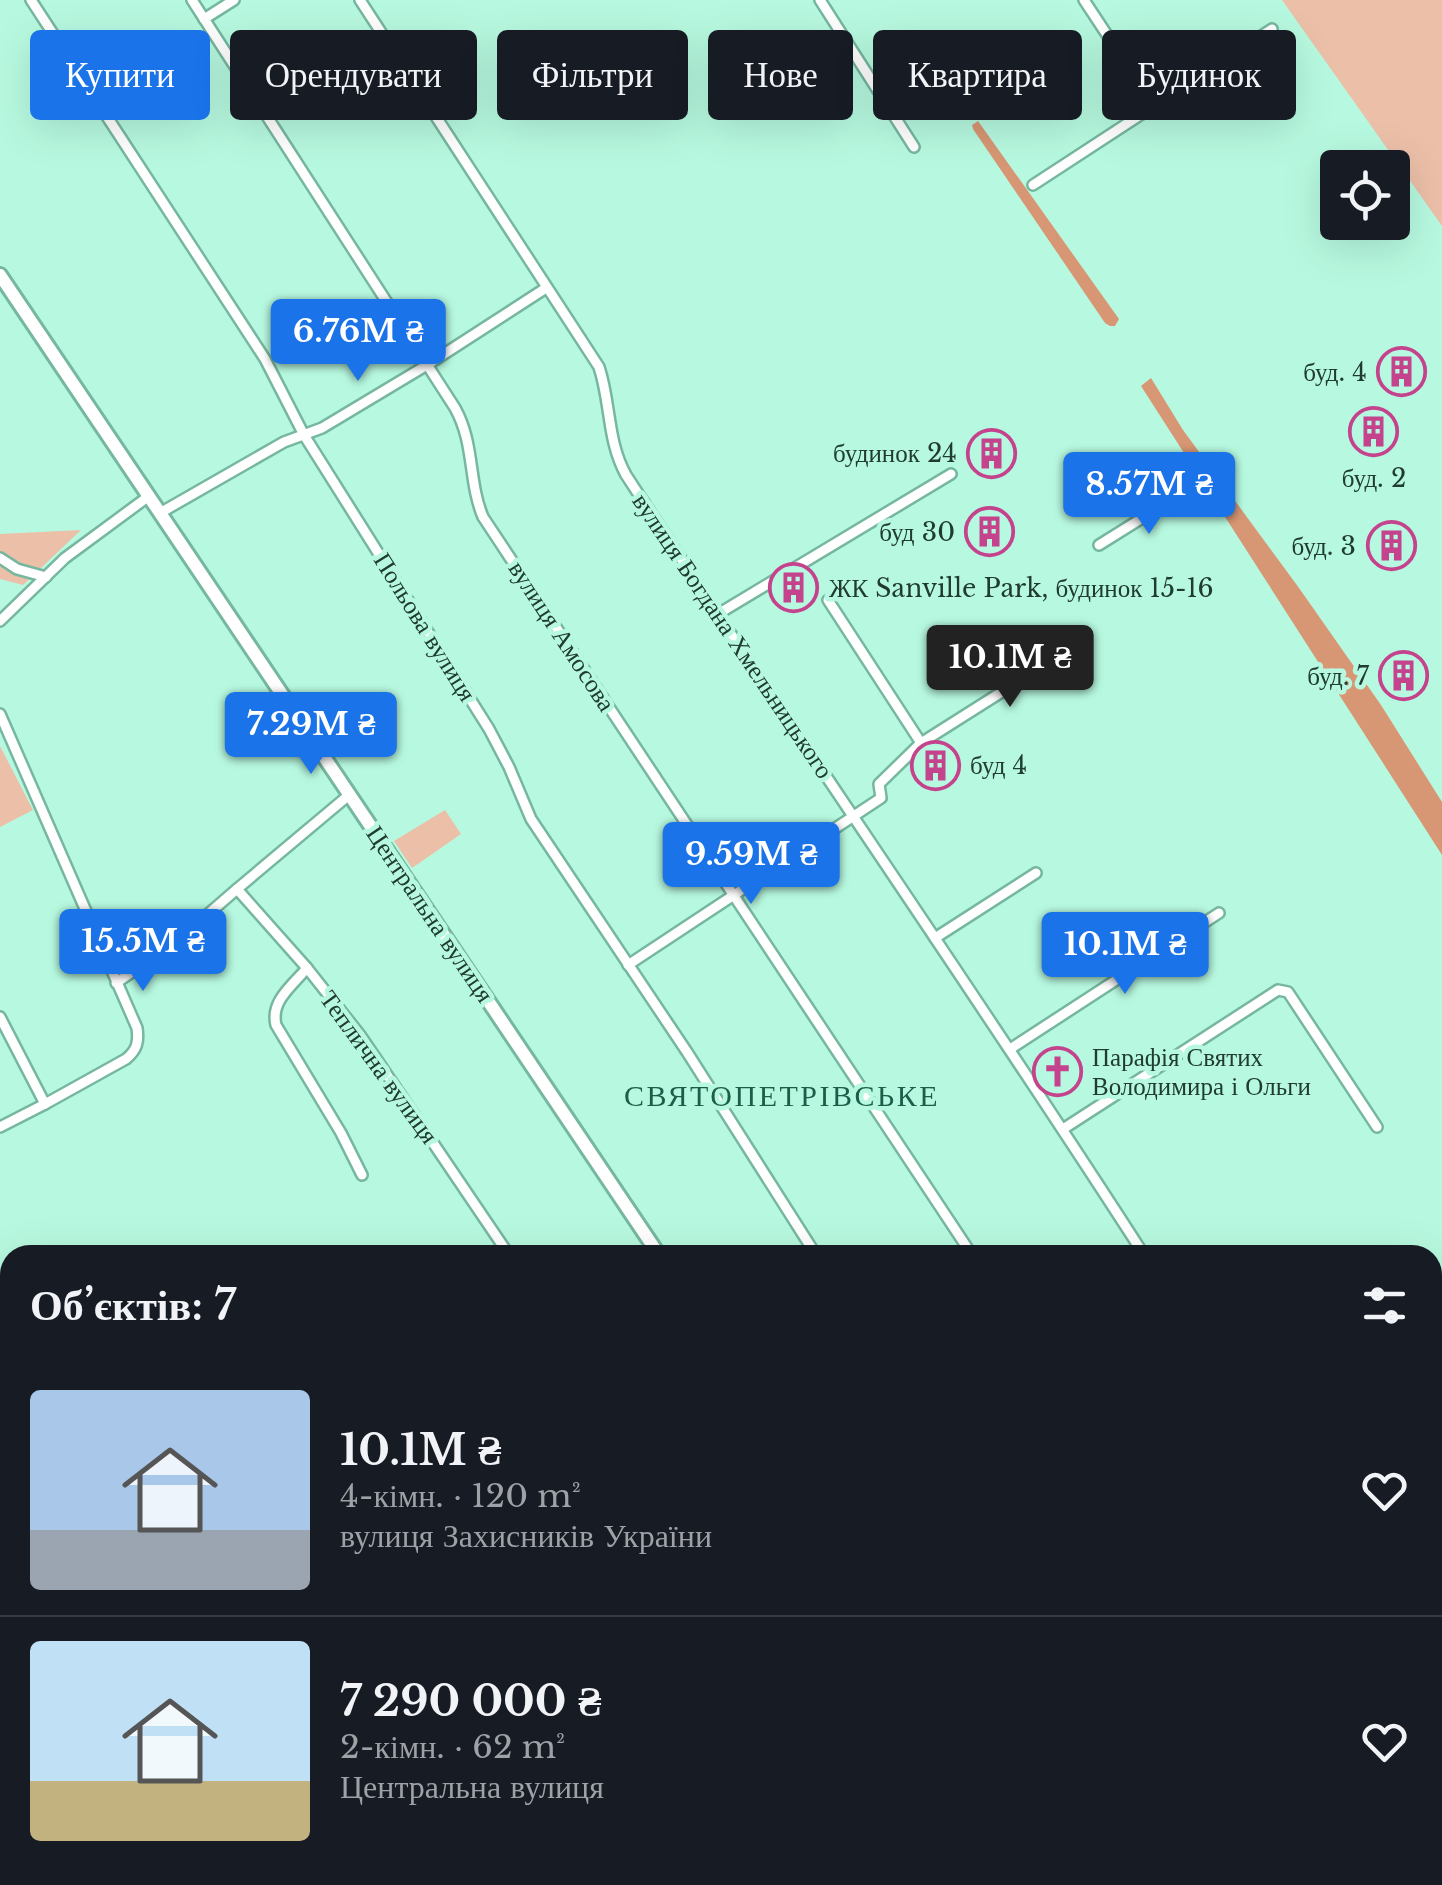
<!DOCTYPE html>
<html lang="uk">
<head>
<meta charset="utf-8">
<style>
  body { margin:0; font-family:"Libre Baskerville",serif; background:#20242c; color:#f1f3f6; height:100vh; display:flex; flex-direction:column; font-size:38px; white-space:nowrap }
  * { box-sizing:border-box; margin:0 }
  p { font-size:32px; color:#9ea1a6 }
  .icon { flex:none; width:55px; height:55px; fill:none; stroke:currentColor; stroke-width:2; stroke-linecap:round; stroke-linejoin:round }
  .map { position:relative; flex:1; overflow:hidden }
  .drawer { position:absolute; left:0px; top:1245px; width:1442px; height:640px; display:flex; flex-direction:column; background:#171b24; border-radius:30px 30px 0 0; box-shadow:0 10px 40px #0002 }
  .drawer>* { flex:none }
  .hud { position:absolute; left:30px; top:30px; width:1382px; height:90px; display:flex; gap:20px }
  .buttons { position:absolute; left:1320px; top:150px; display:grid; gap:20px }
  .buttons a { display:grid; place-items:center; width:90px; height:90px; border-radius:10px; background:#171b24; box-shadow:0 10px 40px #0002; font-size:50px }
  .price { position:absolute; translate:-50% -85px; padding:0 22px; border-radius:10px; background:#1a73e8; color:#fff; font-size:32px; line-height:65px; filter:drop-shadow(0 2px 5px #0008) }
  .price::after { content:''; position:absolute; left:50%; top:60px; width:30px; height:22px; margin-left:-15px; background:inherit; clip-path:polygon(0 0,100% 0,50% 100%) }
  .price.active { background:#222; color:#fff }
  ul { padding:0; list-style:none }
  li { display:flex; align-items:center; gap:30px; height:250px; padding:0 30px }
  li+li { border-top:2px solid #363941 }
  li span { display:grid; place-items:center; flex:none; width:280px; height:200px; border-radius:10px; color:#555 }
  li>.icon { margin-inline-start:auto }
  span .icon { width:120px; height:120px; fill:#fffc; stroke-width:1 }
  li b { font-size:42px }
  h2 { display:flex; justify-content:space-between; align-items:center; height:120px; padding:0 30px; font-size:42px }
  .pill { padding:0 35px; border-radius:10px; background:#171b24; box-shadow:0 10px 40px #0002; font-size:35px; line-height:90px }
  .pill.active { background:#1a73e8; color:#fff }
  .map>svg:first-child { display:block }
  .green { fill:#ecbfa8 }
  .forest { fill:#d79774 }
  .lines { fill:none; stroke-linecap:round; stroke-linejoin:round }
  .minor-casing { stroke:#76b79f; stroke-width:14 }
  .secondary-casing { stroke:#76b79f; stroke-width:18 }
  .minor { stroke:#fff; stroke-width:9 }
  .secondary { stroke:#fff; stroke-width:12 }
  .labels { text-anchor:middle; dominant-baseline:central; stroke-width:9; stroke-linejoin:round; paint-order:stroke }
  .poi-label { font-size:25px; fill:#203b31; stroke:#b7f9e0; text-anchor:end }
  .street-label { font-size:25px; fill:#203b31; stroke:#b7f9e0 }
  .quarter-label { font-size:30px; letter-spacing:2.5px; fill:#1b5e4a; stroke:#b7f9e0 }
</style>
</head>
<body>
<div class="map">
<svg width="1442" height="1885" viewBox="0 0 1442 1885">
  <rect width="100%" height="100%" fill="#b7f9e0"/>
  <g class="green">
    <polygon points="1282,0 1442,0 1442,226"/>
    <polygon points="81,530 23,585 0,579 0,534"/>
    <polygon points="0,746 33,810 0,827"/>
    <polygon points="445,810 461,834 412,868 394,841"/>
  </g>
  <g class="forest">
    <polygon points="978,121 1119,319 1115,326 1110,326 1105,323 973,129 972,125"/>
    <polygon points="1151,378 1183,430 1299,588 1381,705 1442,802 1442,855 1141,386"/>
  </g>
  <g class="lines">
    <defs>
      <g id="minor">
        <polyline points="31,0 265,359 304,435 489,729 509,767 531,819 687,1052 816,1255"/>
        <path d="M192,0L455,408C475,444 468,481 483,517L972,1255"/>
        <path d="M360,0L599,367C611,403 607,441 626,475C796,736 975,992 1144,1255"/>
        <polyline points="820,0 914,147"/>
        <polyline points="1084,0 1154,106"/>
        <polyline points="204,19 234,0"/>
        <polyline points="1033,185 1272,29"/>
        <polyline points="160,513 284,442 322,428 427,365 546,288"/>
        <polyline points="1099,545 1179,495"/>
        <polyline points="0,558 17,569 46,577"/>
        <polyline points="718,614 951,474"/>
        <polyline points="0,621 65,558 149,496"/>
        <path d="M0,714L137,1028C139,1042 137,1050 126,1059L45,1104L0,1017"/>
        <polyline points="921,743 1079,643"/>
        <polyline points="349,795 237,889 307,968 360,1035 509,1255"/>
        <polyline points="935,938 1036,873"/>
        <polyline points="628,965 881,798 879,784 921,743 828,600"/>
        <path d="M307,968C293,985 270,1001 276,1025L341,1133L362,1175"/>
        <polyline points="116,983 177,941 237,889"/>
        <polyline points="1010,1049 1219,913"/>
        <polyline points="0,1127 45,1104"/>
        <polyline points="1063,1129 1278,990 1288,992 1377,1127"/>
        <polyline points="1432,1692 1442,1685"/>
        <polyline points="1432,1850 1442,1844"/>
        <polyline points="363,1875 369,1885"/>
        <polyline points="1239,1875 1245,1885"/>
        <polyline points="702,1885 717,1875"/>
        <polyline points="1377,1885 1393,1875"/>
      </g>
      <g id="secondary">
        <polyline points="0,275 659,1255"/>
        <polyline points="1072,1875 1078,1885"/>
      </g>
    </defs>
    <use href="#minor" class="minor-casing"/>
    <use href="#secondary" class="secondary-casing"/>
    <use href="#minor" class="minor"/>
    <use href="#secondary" class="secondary"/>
  </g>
  <defs>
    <symbol id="building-ring" viewBox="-11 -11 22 22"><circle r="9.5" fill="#b7f9e0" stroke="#c4438c" stroke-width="1.5"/><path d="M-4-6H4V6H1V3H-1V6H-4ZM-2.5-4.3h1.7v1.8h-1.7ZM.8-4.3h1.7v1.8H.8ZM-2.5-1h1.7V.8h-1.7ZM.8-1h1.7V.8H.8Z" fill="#c4438c"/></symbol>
    <symbol id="church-ring" viewBox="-11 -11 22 22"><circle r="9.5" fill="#b7f9e0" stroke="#c4438c" stroke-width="1.5"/><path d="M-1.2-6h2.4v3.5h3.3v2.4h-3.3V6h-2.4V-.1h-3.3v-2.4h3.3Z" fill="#c4438c"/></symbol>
  </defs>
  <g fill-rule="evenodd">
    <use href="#building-ring" x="1374" y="344" width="55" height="55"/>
    <use href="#building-ring" x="1346" y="404" width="55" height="55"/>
    <use href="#building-ring" x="964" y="426" width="55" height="55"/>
    <use href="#building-ring" x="962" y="504" width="55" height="55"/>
    <use href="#building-ring" x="1364" y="518" width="55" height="55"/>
    <use href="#building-ring" x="766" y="560" width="55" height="55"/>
    <use href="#building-ring" x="1376" y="648" width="55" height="55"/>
    <use href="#building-ring" x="908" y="738" width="55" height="55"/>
    <use href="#church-ring" x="1030" y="1044" width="55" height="55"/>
  </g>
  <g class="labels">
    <g class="poi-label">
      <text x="1367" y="372">буд. 4</text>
      <text x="957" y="453">будинок 24</text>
      <text x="1374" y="478" text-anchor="middle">буд. 2</text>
      <text x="955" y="532">буд 30</text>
      <text x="1356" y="546">буд. 3</text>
      <text x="829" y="588" text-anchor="start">ЖК Sanville Park, будинок 15-16</text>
      <text x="1369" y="676">буд. 7</text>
      <text x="970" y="765" text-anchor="start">буд 4</text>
      <text x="1092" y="1057" text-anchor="start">Парафія Святих<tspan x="1092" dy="29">Володимира і Ольги</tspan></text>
    </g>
    <g class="street-label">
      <text transform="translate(425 627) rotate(58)">Польова вулиця</text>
      <text transform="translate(562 636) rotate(57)">вулиця Амосова</text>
      <text transform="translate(733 636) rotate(56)">вулиця Богдана Хмельницького</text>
      <text transform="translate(430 914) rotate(56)">Центральна вулиця</text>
      <text transform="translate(379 1067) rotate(54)">Теплична вулиця</text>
    </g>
    <g class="quarter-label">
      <text x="782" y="1095">СВЯТОПЕТРІВСЬКЕ</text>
    </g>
  </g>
</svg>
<div class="buttons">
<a><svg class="icon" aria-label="locate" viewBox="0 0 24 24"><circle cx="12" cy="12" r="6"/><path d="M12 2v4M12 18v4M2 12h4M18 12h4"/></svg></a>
</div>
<b class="price" style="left:358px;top:384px">6.76M ₴</b>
<b class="price" style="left:1149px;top:537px">8.57M ₴</b>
<b class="price active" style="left:1010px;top:710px">10.1M ₴</b>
<b class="price" style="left:311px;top:777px">7.29M ₴</b>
<b class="price" style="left:751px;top:907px">9.59M ₴</b>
<b class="price" style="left:143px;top:994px">15.5M ₴</b>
<b class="price" style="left:1125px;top:997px">10.1M ₴</b>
<div class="hud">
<a class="pill active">Купити</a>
<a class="pill">Орендувати</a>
<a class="pill">Фільтри</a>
<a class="pill">Нове</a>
<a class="pill">Квартира</a>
<a class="pill">Будинок</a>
</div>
<section class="drawer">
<h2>Об’єктів: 7<svg class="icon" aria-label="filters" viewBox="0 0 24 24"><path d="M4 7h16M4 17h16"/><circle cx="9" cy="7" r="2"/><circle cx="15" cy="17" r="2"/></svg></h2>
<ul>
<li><span style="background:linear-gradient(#a9c7e8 70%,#9aa5b1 0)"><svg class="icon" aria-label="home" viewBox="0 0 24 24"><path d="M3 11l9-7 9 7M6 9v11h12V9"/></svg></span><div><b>10.1M ₴</b><p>4-кімн. · 120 m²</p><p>вулиця Захисників України</p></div><svg class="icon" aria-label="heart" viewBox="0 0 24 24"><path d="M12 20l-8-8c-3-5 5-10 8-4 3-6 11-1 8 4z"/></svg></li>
<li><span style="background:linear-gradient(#bfe0f5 70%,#c2b280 0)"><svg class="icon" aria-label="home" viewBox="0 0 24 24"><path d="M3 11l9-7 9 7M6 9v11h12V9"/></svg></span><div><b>7 290 000 ₴</b><p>2-кімн. · 62 m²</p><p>Центральна вулиця</p></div><svg class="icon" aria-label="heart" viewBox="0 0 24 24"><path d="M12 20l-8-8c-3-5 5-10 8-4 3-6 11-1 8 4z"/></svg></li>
</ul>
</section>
</div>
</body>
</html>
